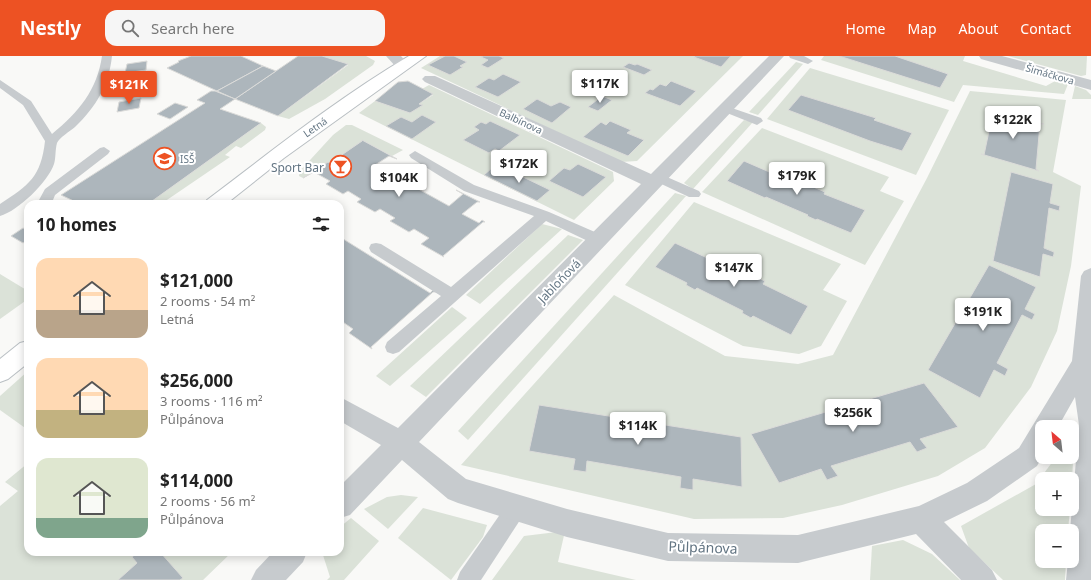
<!DOCTYPE html>
<html lang="en">
<head>
<meta charset="utf-8">
<style>
  body { margin:0; font-family:"Noto Sans",sans-serif; background:#f6f6f6; color:#222; height:100vh; display:flex; flex-direction:column; font-size:15px; white-space:nowrap }
  * { box-sizing:border-box; margin:0 }
  p { font-size:13px; color:#767676 }
  .icon { flex:none; width:22px; height:22px; fill:none; stroke:currentColor; stroke-width:2; stroke-linecap:round; stroke-linejoin:round }
  .map { position:relative; flex:1; overflow:hidden }
  .details { position:absolute; left:24px; top:144px; width:320px; height:356px; display:flex; flex-direction:column; background:#fff; border-radius:12px; box-shadow:0 2px 10px #0003 }
  .details>* { flex:none }
  .needle { width:26px; rotate:332deg }
  .controls { position:absolute; left:1035px; top:364px; display:grid; gap:8px }
  .controls a { display:grid; place-items:center; width:44px; height:44px; border-radius:8px; background:#fff; box-shadow:0 2px 10px #0003; font-size:20px }
  .price { position:absolute; translate:-50% -34px; padding:0 9px; border-radius:4px; background:#fff; color:#222; font-size:13px; line-height:26px; filter:drop-shadow(0 1px 2px #0008) }
  .price::after { content:''; position:absolute; left:50%; top:24px; width:12px; height:9px; margin-left:-6px; background:inherit; clip-path:polygon(0 0,100% 0,50% 100%) }
  .price.active { background:#ed5223; color:#fff }
  ul { padding:0; list-style:none }
  li { display:flex; align-items:center; gap:12px; height:100px; padding:0 12px }
  li span { display:grid; place-items:center; flex:none; width:112px; height:80px; border-radius:12px; color:#555 }
  li>.icon { margin-inline-start:auto }
  span .icon { width:48px; height:48px; fill:#fffc; stroke-width:1 }
  li b { font-size:17px }
  h2 { display:flex; justify-content:space-between; align-items:center; height:48px; padding:0 12px; font-size:17px }
  header { display:flex; align-items:center; gap:24px; box-sizing:border-box; height:56px; padding:0 20px; background:#ed5223; color:#fff }
  header strong { font-size:19px }
  nav { display:flex; gap:22px; margin-inline-start:auto; font-size:14px }
  .search { width:280px; height:36px; background:#f6f6f6; display:flex; align-items:center; gap:10px; box-sizing:border-box; padding:0 14px; border-radius:12px; color:#767676; font-size:15px }
  .map>svg:first-child { display:block }
  .green { fill:#dbe2d8 }
  .building { fill:#adb6bc; stroke:#dbdbd9 }
  .lines { fill:none; stroke-linecap:round; stroke-linejoin:round }
  .secondary-casing { stroke:#b9bfc3; stroke-width:2 }
  .lane { fill:#c7cbce; fill-rule:evenodd }
  .street { fill:#c7cbce; fill-rule:evenodd }
  .secondary { fill:#fff; fill-rule:evenodd }
  .labels { text-anchor:middle; dominant-baseline:central; stroke-width:4; stroke-linejoin:round; paint-order:stroke }
  .far-street-label { font-size:10px; fill:#637583; stroke:#fff }
  .far-poi-label { font-size:10px; fill:#637583; stroke:#fff; text-anchor:start }
  .poi-label { font-size:12px; fill:#637583; stroke:#fff; text-anchor:end }
  .street-label { font-size:12px; fill:#637583; stroke:#fff }
  .near-street-label { font-size:14px; fill:#637583; stroke:#fff }
</style>
</head>
<body>
<header>
<strong>Nestly</strong>
<div class="search"><svg class="icon" aria-label="search" viewBox="0 0 24 24"><circle cx="10" cy="10" r="6"/><path d="M15 15l6 6"/></svg>Search here</div>
<nav><a>Home</a><a>Map</a><a>About</a><a>Contact</a></nav>
</header>
<div class="map">
<svg width="1091" height="524" viewBox="0 0 1091 524">
  <rect width="100%" height="100%" fill="#f9f9f7"/>
  <g class="green">
    <polygon points="322,0 366,0 375,5 373,9 325,43 289,63 278,60 348,9"/>
    <polygon points="440,0 743,0 637,105 621,106 421,12"/>
    <polygon points="824,0 965,0 963,5 1046,30 1057,24 1068,28 1064,38 963,29 954,46 821,4"/>
    <polygon points="1008,0 1087,0 1086,19 1081,20"/>
    <polygon points="796,6 803,8 758,59 749,56"/>
    <polygon points="810,12 949,54 916,119 767,63"/>
    <polygon points="429,29 613,116 614,125 574,164 359,57 375,45 410,57 422,49 419,48 433,39 422,33"/>
    <polygon points="1075,30 1086,34 1091,39 1091,43 1072,43"/>
    <polygon points="970,35 1066,44 1053,116 1081,130 1071,210 1057,275 1031,331 985,392 938,420 842,449 783,462 694,463 461,409 614,239 725,300 798,308 833,299 927,122"/>
    <polygon points="744,64 753,66 693,133 684,127"/>
    <polygon points="261,67 266,71 265,74 241,92 236,90 225,99 230,101 161,148 148,148"/>
    <polygon points="346,69 352,69 403,94 392,100 362,84 362,85 330,107 328,106 303,122 299,120 300,115 333,79"/>
    <polygon points="762,72 889,121 880,135 904,145 865,209 702,136"/>
    <polygon points="675,137 686,140 468,384 458,375"/>
    <polygon points="694,146 841,208 823,234 847,245 821,290 799,298 743,290 625,229"/>
    <polygon points="542,168 562,173 480,248 466,239"/>
    <polygon points="568,179 583,184 426,341 410,330"/>
    <polygon points="0,218 28,235 28,243 0,263"/>
    <polygon points="452,251 467,262 390,330 376,320"/>
    <polygon points="28,315 28,374 0,354 0,340"/>
    <polygon points="1075,374 1072,423 1042,423 1042,453 1070,453 1068,475 1042,475 1042,505 1066,505 1065,524 1003,524 969,492 961,470 1036,428 1056,401 1072,401 1072,378"/>
    <polygon points="28,407 28,496 232,496 203,524 0,524 0,450 18,435 5,426"/>
    <polygon points="401,439 418,441 388,473 364,453 387,441"/>
    <polygon points="423,452 487,469 483,481 451,524 398,482"/>
    <polygon points="351,462 379,485 344,524 327,524 330,521 322,496 340,496 340,471"/>
    <polygon points="565,475 558,506 636,524 492,524 524,480"/>
    <polygon points="903,484 932,498 960,524 870,524 872,490"/>
  </g>
  <g class="building">
    <polygon points="191,0 241,0 263,10 217,35 167,12 179,6 178,5"/>
    <polygon points="298,0 322,0 348,8 278,60 235,43"/>
    <polygon points="445,0 454,0 467,6 460,10 463,11 450,19 428,9"/>
    <polygon points="483,0 499,0 504,2 488,12 481,9 488,4 481,1"/>
    <polygon points="695,0 731,0 721,11 694,1"/>
    <polygon points="839,0 895,0 948,18 940,32"/>
    <polygon points="147,5 146,14 125,17 127,8"/>
    <polygon points="629,7 635,9 637,8 652,14 644,19 623,11"/>
    <polygon points="263,10 276,15 235,43 217,35"/>
    <polygon points="503,18 521,26 498,41 475,31 489,22 494,24"/>
    <polygon points="144,23 143,32 121,35 123,26"/>
    <polygon points="408,25 433,38 419,48 423,49 410,57 375,45 398,26"/>
    <polygon points="671,25 696,35 680,50 645,37 650,33 653,34 660,28 666,30"/>
    <polygon points="211,35 215,35 235,43 220,53 261,67 148,148 80,148 61,139 205,47 197,44"/>
    <polygon points="801,39 876,62 874,64 912,77 902,95 870,85 788,54"/>
    <polygon points="602,40 612,44 598,55 588,51"/>
    <polygon points="141,42 139,52 117,56 119,46"/>
    <polygon points="537,43 551,50 560,46 571,51 552,67 523,53"/>
    <polygon points="175,47 188,51 170,63 157,58"/>
    <polygon points="990,54 1044,68 1040,68 1036,113 1039,115 981,98 984,99 993,56"/>
    <polygon points="422,59 436,66 412,83 386,70 401,61 412,66"/>
    <polygon points="490,65 520,79 499,95 495,93 489,97 463,84 479,74 474,71 481,66 486,68"/>
    <polygon points="610,65 631,74 627,77 644,84 628,100 583,81 601,66 606,69"/>
    <polygon points="362,84 397,103 389,100 375,109 449,150 463,138 456,134 480,146 477,146 462,158 479,167 482,164 485,166 483,166 443,200 444,201 421,188 429,182 414,173 409,176 390,165 395,162 380,153 375,156 357,146 361,143 348,135 343,138 326,128 330,125 314,116 303,122 328,106 330,107 362,85"/>
    <polygon points="744,105 781,121 783,118 825,136 824,138 865,154 851,177 817,163 816,164 807,160 808,159 766,141 765,142 727,125"/>
    <polygon points="578,108 606,121 583,141 549,125 564,112 570,114"/>
    <polygon points="492,112 501,117 503,115 518,122 521,120 550,134 537,145 484,119"/>
    <polygon points="1011,116 1053,128 1050,147 1060,150 1059,155 1049,152 1044,192 1054,196 1054,198 1053,201 1043,198 1040,221 993,205"/>
    <polygon points="23,172 28,174 28,184 23,187 11,180"/>
    <polygon points="340,181 430,237 433,234 437,236 433,236 371,291 372,293 349,277 353,273 340,264"/>
    <polygon points="675,187 716,206 718,203 765,225 763,228 808,250 791,279 753,260 751,262 742,257 743,255 697,232 695,234 686,229 687,227 655,211"/>
    <polygon points="989,209 1036,231 1025,253 1035,258 1032,264 1022,259 997,307 1008,313 1005,320 994,314 980,342 928,314"/>
    <polygon points="924,327 958,371 920,383 927,392 917,396 910,386 831,410 838,420 827,424 821,413 779,427 751,378"/>
    <polygon points="539,349 741,381 742,431 693,423 693,434 686,433 680,432 681,421 587,405 586,416 573,414 575,403 529,395"/>
    <polygon points="138,496 160,496 183,522 180,524 118,524 137,507 132,501"/>
  </g>
  <g class="lines">
    <defs>
      <g id="secondary">
        <path d="M409,0H426L284,102L226,148H205L207,144C273,94 338,42 409,0Z"/>
        <polygon points="28,285 28,307 8,323 0,326 0,303 20,287"/>
      </g>
    </defs>
    <use href="#secondary" class="secondary-casing"/>
    <g class="lane">
      <path d="M102,0H112C109,29 96,51 75,71C70,75 59,82 57,87C55,94 56,102 54,108C48,126 18,155 0,160V148C29,129 41,121 45,85L23,49L0,32V24L31,45L52,78C79,56 97,34 102,0Z"/>
      <polygon points="789,0 804,0 813,5 808,8 790,2"/>
      <polygon points="726,50 761,62 763,65 757,69 722,55 720,53"/>
      <polygon points="104,91 110,95 108,98 55,139 53,144 54,148 40,148 39,144 45,133 100,92"/>
      <polygon points="415,95 474,129 549,156 604,180 606,184 604,188 599,189 594,188 546,165 399,296 393,298 387,296 385,291 387,286 441,240 371,196 369,192 371,188 376,187 381,188 451,231 534,160 464,135 411,102 409,99"/>
      <polygon points="660,118 699,135 701,138 699,141 689,141 655,125 653,122 655,119"/>
      <polygon points="517,441 524,444 527,451 524,458 481,524 457,524 460,516 510,444"/>
    </g>
    <g class="street">
      <polygon points="386,0 401,0 409,9 407,12 397,12"/>
      <polygon points="769,0 784,0 419,386 466,423 567,453 668,477 798,479 919,450 967,427 1019,392 1072,305 1081,220 1084,215 1091,212 1091,524 1066,524 1068,505 1072,505 1072,475 1070,475 1079,369 1075,341 1058,371 1042,371 1042,401 1037,410 987,445 944,466 992,514 997,524 961,524 916,478 798,507 668,505 567,481 458,447 448,443 402,404 350,459 340,462 340,430 381,389 340,365 340,341 398,372 641,128 425,26 422,23 425,20 435,20 651,118"/>
      <polygon points="979,0 1002,0 1091,24 1091,34 981,3"/>
      <polygon points="273,496 307,496 303,506 286,524 251,524 256,514"/>
    </g>
    <use href="#secondary" class="secondary"/>
  </g>
  <defs>
    <symbol id="school-ring" viewBox="-11 -11 22 22"><circle r="9.5" fill="#fff" stroke="#ed5223" stroke-width="1.5"/><path d="M0-5L7-2L0 1L-7-2ZM-4 1L0 2.5L4 1V4Q0 6-4 4Z" fill="#ed5223"/></symbol>
    <symbol id="bar-ring" viewBox="-11 -11 22 22"><circle r="9.5" fill="#fff" stroke="#ed5223" stroke-width="1.5"/><path d="M-6-5H6L.8 .8V4.5H3.5V6h-7V4.5H-.8V.8Z" fill="#ed5223"/></symbol>
  </defs>
  <g fill-rule="evenodd">
    <use href="#school-ring" x="152" y="90" width="25" height="25"/>
    <use href="#bar-ring" x="328" y="98" width="25" height="25"/>
  </g>
  <g class="labels">
    <g class="far-street-label">
      <text transform="translate(1050 18) rotate(16)">Šimáčkova</text>
      <text transform="translate(521 65) rotate(25)">Balbínova</text>
      <text transform="translate(315 71) rotate(-35)">Letná</text>
    </g>
    <g class="far-poi-label">
      <text x="180" y="103">ISŠ</text>
    </g>
    <g class="poi-label">
      <text x="324" y="111">Sport Bar</text>
    </g>
    <g class="street-label">
      <text transform="translate(559 225) rotate(-46)">Jabloňová</text>
    </g>
    <g class="near-street-label">
      <text transform="translate(703 491) rotate(2)">Půlpánova</text>
    </g>
  </g>
</svg>
<div class="controls">
<a><svg class="needle" viewBox="-14 -14 28 28"><path d="M0-13l5 13h-10z" fill="#e53935"/><path d="M0 13l5-13h-10z" fill="#767676"/></svg></a>
<a>+</a>
<a>−</a>
</div>
<b class="price" style="left:600px;top:48px">$117K</b>
<b class="price active" style="left:129px;top:49px">$121K</b>
<b class="price" style="left:1013px;top:84px">$122K</b>
<b class="price" style="left:519px;top:128px">$172K</b>
<b class="price" style="left:797px;top:140px">$179K</b>
<b class="price" style="left:399px;top:142px">$104K</b>
<b class="price" style="left:734px;top:232px">$147K</b>
<b class="price" style="left:983px;top:276px">$191K</b>
<b class="price" style="left:853px;top:377px">$256K</b>
<b class="price" style="left:638px;top:390px">$114K</b>
<section class="details">
<h2>10 homes<svg class="icon" aria-label="filters" viewBox="0 0 24 24"><path d="M4 7h16M4 17h16"/><circle cx="9" cy="7" r="2"/><circle cx="15" cy="17" r="2"/></svg></h2>
<ul>
<li><span style="background:linear-gradient(#ffd9b3 65%,#b9a48a 0)"><svg class="icon" aria-label="home" viewBox="0 0 24 24"><path d="M3 11l9-7 9 7M6 9v11h12V9"/></svg></span><div><b>$121,000</b><p>2 rooms · 54 m²</p><p>Letná</p></div></li>
<li><span style="background:linear-gradient(#ffd9b3 65%,#c2b280 0)"><svg class="icon" aria-label="home" viewBox="0 0 24 24"><path d="M3 11l9-7 9 7M6 9v11h12V9"/></svg></span><div><b>$256,000</b><p>3 rooms · 116 m²</p><p>Půlpánova</p></div></li>
<li><span style="background:linear-gradient(#dfe7d0 75%,#7fa58c 0)"><svg class="icon" aria-label="home" viewBox="0 0 24 24"><path d="M3 11l9-7 9 7M6 9v11h12V9"/></svg></span><div><b>$114,000</b><p>2 rooms · 56 m²</p><p>Půlpánova</p></div></li>
</ul>
</section>
</div>
</body>
</html>
